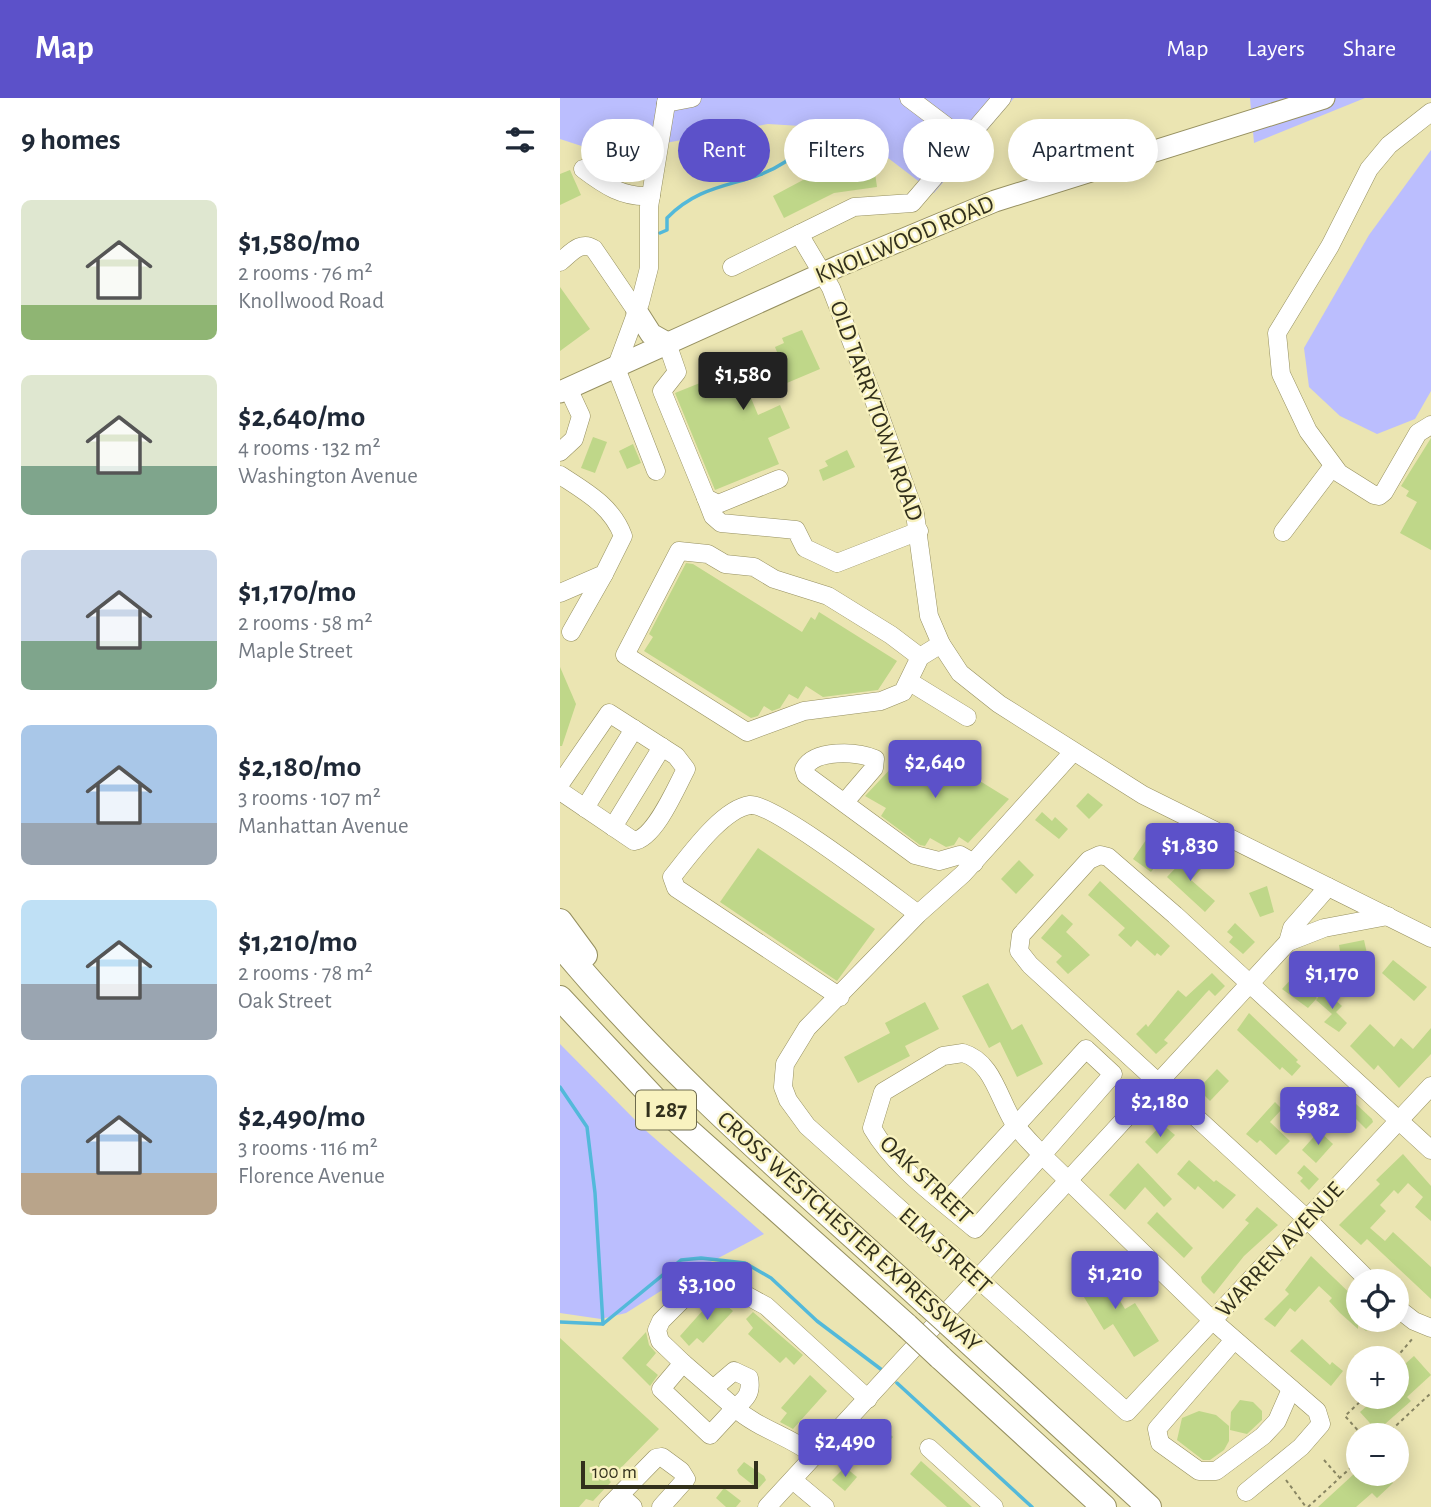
<!DOCTYPE html>
<html lang="en">
<head>
<meta charset="utf-8">
<style>
  body { margin:0; font-family:"Alegreya Sans",sans-serif; background:#f2f2f3; color:#1f2937; height:100vh; display:flex; flex-direction:column; font-size:26px; white-space:nowrap }
  * { box-sizing:border-box; margin:0 }
  p { font-size:23px; color:#747a83 }
  .icon { flex:none; width:38px; height:38px; fill:none; stroke:currentColor; stroke-width:2; stroke-linecap:round; stroke-linejoin:round }
  .map { position:relative; flex:1; overflow:hidden }
  .sheet { display:flex; flex-direction:column; background:#fff; width:560px }
  .sheet>* { flex:none }
  .hud { position:absolute; left:21px; top:21px; width:665px; height:63px; display:flex; gap:14px }
  .controls { position:absolute; left:786px; top:1171px; display:grid; gap:14px }
  .controls a { display:grid; place-items:center; width:63px; height:63px; border-radius:50%; background:#fff; box-shadow:0 4px 18px #0003; font-size:35px }
  .scale { position:absolute; left:21px; bottom:18px; width:177px; box-sizing:border-box; padding-left:7px; border:4px solid #32301c; border-top:0; font-size:19px; line-height:24px; white-space:nowrap; color:#32301c; -webkit-text-stroke:5px #f8f2bf; paint-order:stroke }
  .price { position:absolute; translate:-50% -60px; padding:0 16px; border-radius:7px; background:#5c51c9; color:#fff; font-size:23px; line-height:46px; filter:drop-shadow(0 2px 4px #0008) }
  .price::after { content:''; position:absolute; left:50%; top:42px; width:21px; height:16px; margin-left:-10px; background:inherit; clip-path:polygon(0 0,100% 0,50% 100%) }
  .price.current { background:#222; color:#fff }
  ul { padding:0; list-style:none }
  li { display:flex; align-items:center; gap:21px; height:175px; padding:0 21px }
  li span { display:grid; place-items:center; flex:none; width:196px; height:140px; border-radius:10px; color:#555 }
  li>.icon { margin-inline-start:auto }
  span .icon { width:84px; height:84px; fill:#fffc; stroke-width:1 }
  li b { font-size:30px }
  h2 { display:flex; justify-content:space-between; align-items:center; height:84px; padding:0 21px; font-size:30px }
  .tag { padding:0 24px; border-radius:32px; background:#fff; box-shadow:0 4px 18px #0003; font-size:24px; line-height:63px }
  .tag.current { background:#5c51c9; color:#fff }
  header { display:flex; align-items:center; gap:42px; box-sizing:border-box; height:98px; padding:0 35px; background:#5c51c9; color:#fff }
  header strong { font-size:33px }
  nav { display:flex; gap:38px; margin-inline-start:auto; font-size:24px }
  main { display:flex; flex:1; min-height:0 }
  .map>svg:first-child { display:block }
  .green { fill:#bbbefe }
  .lines { fill:none; stroke-linecap:round; stroke-linejoin:round }
  .stream { stroke:#53b9da; stroke-width:3.5 }
  .building { fill:#bfd789 }
  .minor-casing { stroke:#969060; stroke-width:19 }
  .major-casing { stroke:#969060; stroke-width:23 }
  .highway-casing { stroke:#969060; stroke-width:26 }
  .path { stroke:#888562; stroke-width:2; stroke-dasharray:3.5 3.5; stroke-linecap:butt }
  .minor { stroke:#fff; stroke-width:18 }
  .major { stroke:#fff; stroke-width:21 }
  .highway { stroke:#fff; stroke-width:24 }
  .highway-bridge-casing { stroke:#969060; stroke-width:26; stroke-linecap:butt }
  .highway-bridge { stroke:#fff; stroke-width:24 }
  .labels { text-anchor:middle; dominant-baseline:central; stroke-width:5; stroke-linejoin:round; paint-order:stroke }
  .shield { fill:#f8f2bf; stroke:#6d6a4d; stroke-width:2 }
  .shield-label { font-size:23px; font-weight:bold; fill:#32301c }
  .street-label { font-size:24px; fill:#32301c; stroke:#f8f2bf }
</style>
</head>
<body>
<header>
<strong>Map</strong>
<nav><a>Map</a><a>Layers</a><a>Share</a></nav>
</header>
<main>
<section class="sheet">
<h2>9 homes<svg class="icon" aria-label="filters" viewBox="0 0 24 24"><path d="M4 7h16M4 17h16"/><circle cx="9" cy="7" r="2"/><circle cx="15" cy="17" r="2"/></svg></h2>
<ul>
<li><span style="background:linear-gradient(#dfe7d0 75%,#8fb573 0)"><svg class="icon" aria-label="home" viewBox="0 0 24 24"><path d="M3 11l9-7 9 7M6 9v11h12V9"/></svg></span><div><b>$1,580/mo</b><p>2 rooms · 76 m²</p><p>Knollwood Road</p></div></li>
<li><span style="background:linear-gradient(#dfe7d0 65%,#7fa58c 0)"><svg class="icon" aria-label="home" viewBox="0 0 24 24"><path d="M3 11l9-7 9 7M6 9v11h12V9"/></svg></span><div><b>$2,640/mo</b><p>4 rooms · 132 m²</p><p>Washington Avenue</p></div></li>
<li><span style="background:linear-gradient(#c9d6e8 65%,#7fa58c 0)"><svg class="icon" aria-label="home" viewBox="0 0 24 24"><path d="M3 11l9-7 9 7M6 9v11h12V9"/></svg></span><div><b>$1,170/mo</b><p>2 rooms · 58 m²</p><p>Maple Street</p></div></li>
<li><span style="background:linear-gradient(#a9c7e8 70%,#9aa5b1 0)"><svg class="icon" aria-label="home" viewBox="0 0 24 24"><path d="M3 11l9-7 9 7M6 9v11h12V9"/></svg></span><div><b>$2,180/mo</b><p>3 rooms · 107 m²</p><p>Manhattan Avenue</p></div></li>
<li><span style="background:linear-gradient(#bfe0f5 60%,#9aa5b1 0)"><svg class="icon" aria-label="home" viewBox="0 0 24 24"><path d="M3 11l9-7 9 7M6 9v11h12V9"/></svg></span><div><b>$1,210/mo</b><p>2 rooms · 78 m²</p><p>Oak Street</p></div></li>
<li><span style="background:linear-gradient(#a9c7e8 70%,#b9a48a 0)"><svg class="icon" aria-label="home" viewBox="0 0 24 24"><path d="M3 11l9-7 9 7M6 9v11h12V9"/></svg></span><div><b>$2,490/mo</b><p>3 rooms · 116 m²</p><p>Florence Avenue</p></div></li>
</ul>
</section>
<div class="map">
<svg width="871" height="1409" viewBox="0 0 871 1409">
  <rect width="100%" height="100%" fill="#ebe5b2"/>
  <g class="green">
    <polygon points="0,0 454,0 374,95 290,31 208,26 46,56 0,41"/>
    <polygon points="690,0 805,0 694,45"/>
    <polygon points="871,52 871,293 855,321 817,336 780,318 749,289 744,250 809,137"/>
    <polygon points="0,946 84,1031 204,1136 126,1177 66,1215 41,1221 0,1215"/>
  </g>
  <g class="lines">
    <g class="stream">
      <path d="M100,135L107,132V120C145,81 186,90 225,64C234,58 234,45 241,36L295,30"/>
      <polyline points="0,989 27,1029 35,1095 43,1226"/>
      <polyline points="0,1224 43,1226 121,1162 141,1160 185,1165 211,1180 257,1223 322,1272"/>
      <polyline points="337,1285 472,1409"/>
    </g>
  </g>
  <g class="building">
    <polygon points="314,68 317,89 274,95 224,120 213,98 258,74"/>
    <polygon points="10,72 21,97 0,107 0,76"/>
    <polygon points="0,189 30,231 0,253"/>
    <polygon points="242,232 260,271 191,300 198,317 220,307 230,330 208,340 219,366 155,392 115,295 217,254 215,249 224,245 222,240"/>
    <polygon points="33,339 47,344 35,375 21,370"/>
    <polygon points="871,340 871,452 840,435 857,404 846,398 849,393 841,388"/>
    <polygon points="73,346 81,365 67,371 59,353"/>
    <polygon points="287,352 295,369 263,383 259,372 268,368 265,363"/>
    <polygon points="126,465 133,466 242,534 251,519 255,522 259,514 337,563 318,592 263,599 246,588 238,601 229,596 220,610 212,613 204,608 198,618 191,620 84,553 93,539 89,536"/>
    <polygon points="0,569 16,606 2,648 0,648"/>
    <polygon points="350,650 361,657 368,651 449,701 408,745 399,739 394,747 386,749 370,740 365,748 360,747 321,718 326,710 305,698"/>
    <polygon points="528,695 543,707 529,721 516,708"/>
    <polygon points="482,714 492,723 495,719 508,731 499,741 475,722"/>
    <polygon points="586,742 595,749 590,754 600,762 591,774 573,761"/>
    <polygon points="198,750 315,831 277,883 160,804"/>
    <polygon points="627,758 641,771 631,782 655,803 645,814 607,779"/>
    <polygon points="459,762 474,777 456,796 441,781"/>
    <polygon points="540,783 610,848 601,858 597,855 595,858 577,842 571,849 558,837 565,830 528,797"/>
    <polygon points="707,788 714,814 700,819 689,795"/>
    <polygon points="502,816 513,826 506,834 530,857 508,876 496,864 502,858 481,840"/>
    <polygon points="675,825 695,844 683,856 669,844 673,839 667,834"/>
    <polygon points="804,842 808,860 782,865 779,847"/>
    <polygon points="751,860 761,869 744,888 757,900 748,910 722,891"/>
    <polygon points="833,862 867,889 854,903 822,875"/>
    <polygon points="652,875 665,888 655,898 649,892 646,895 604,942 608,945 596,956 576,936 586,926 588,929 618,892 626,899"/>
    <polygon points="428,885 452,932 462,926 483,966 457,979 440,944 429,950 402,898"/>
    <polygon points="764,892 782,908 776,914 787,925 779,934 764,924 772,916 756,902"/>
    <polygon points="365,904 379,931 345,948 350,958 298,985 284,959 330,935 325,925"/>
    <polygon points="689,915 738,962 736,964 741,968 732,978 722,969 720,972 677,932"/>
    <polygon points="810,926 834,949 841,940 853,951 871,930 871,956 839,990 818,967 814,972 790,948"/>
    <polygon points="657,971 669,983 650,1003 638,991"/>
    <polygon points="715,1004 722,1011 710,1024 730,1043 716,1057 700,1042 697,1045 686,1036"/>
    <polygon points="795,1005 812,1021 813,1024 806,1031 787,1012"/>
    <polygon points="602,1026 615,1037 597,1056 585,1044"/>
    <polygon points="759,1033 773,1046 756,1065 742,1052"/>
    <polygon points="843,1056 871,1088 871,1123 855,1109 863,1099 848,1085 838,1096 834,1092 820,1107 826,1113 810,1130 825,1143 833,1134 871,1169 871,1201 807,1141 801,1147 779,1127 820,1086 816,1082"/>
    <polygon points="629,1062 654,1084 656,1082 676,1097 663,1111 638,1088 635,1092 617,1076"/>
    <polygon points="578,1065 612,1101 604,1109 585,1089 565,1112 549,1097"/>
    <polygon points="744,1067 759,1081 749,1092 740,1083 743,1080 737,1075"/>
    <polygon points="697,1109 718,1127 684,1158 654,1196 642,1184 641,1179 689,1125 685,1122"/>
    <polygon points="597,1114 633,1150 624,1160 587,1125"/>
    <polygon points="751,1158 798,1203 798,1222 817,1222 806,1233 798,1226 798,1231 780,1215 769,1203 772,1200 759,1188 735,1214 730,1210 715,1229 704,1221 729,1196 725,1192"/>
    <polygon points="538,1166 565,1211 575,1205 599,1243 574,1259 553,1226 544,1232 513,1181"/>
    <polygon points="158,1200 173,1213 143,1245 137,1240 129,1248 120,1238 153,1201"/>
    <polygon points="193,1214 243,1257 234,1267 226,1259 220,1265 188,1236 193,1230 186,1221"/>
    <polygon points="86,1234 89,1247 96,1255 86,1267 98,1277 90,1288 62,1260"/>
    <polygon points="0,1240 99,1331 49,1382 51,1384 33,1403 26,1401 19,1409 0,1409"/>
    <polygon points="742,1241 770,1267 772,1264 783,1273 771,1288 730,1253"/>
    <polygon points="854,1258 871,1277 847,1299 851,1303 817,1333 800,1314 818,1298 836,1298 836,1274"/>
    <polygon points="250,1277 267,1293 233,1331 220,1324 227,1315 221,1310"/>
    <polygon points="680,1302 693,1304 702,1313 702,1322 687,1336 670,1332 671,1314"/>
    <polygon points="639,1313 656,1317 669,1328 669,1343 664,1352 650,1362 643,1362 617,1342 622,1320"/>
    <polygon points="322,1329 333,1339 315,1358 305,1349"/>
    <polygon points="361,1363 388,1387 412,1409 387,1409 378,1401 350,1376"/>
    <polygon points="184,1364 204,1378 206,1382 198,1391 179,1376 177,1372"/>
    <polygon points="285,1369 297,1379 285,1393 272,1382"/>
    <polygon points="795,1375 800,1380 805,1376 824,1376 833,1385 817,1400 812,1395 796,1409 758,1409"/>
    <polygon points="164,1390 181,1403 176,1409 166,1409 156,1400"/>
  </g>
  <g class="lines">
    <defs>
      <g id="minor">
        <polyline points="349,0 406,43"/>
        <polyline points="106,5 132,0"/>
        <polyline points="871,14 829,47 809,71 770,148 717,235 721,276 748,333 779,375 814,397 819,398 824,394 858,335 871,327"/>
        <path d="M23,71C44,87 63,100 91,98"/>
        <polyline points="239,136 294,109 352,105 442,0"/>
        <path d="M0,164C11,155 21,142 34,151L77,214"/>
        <polyline points="172,169 239,136 271,190 320,318 355,416 369,518 381,546 400,575 439,606 583,697 871,840"/>
        <polyline points="107,245 117,274 102,293 146,400 158,406 219,381"/>
        <polyline points="0,354 14,341 21,318 8,290"/>
        <polyline points="96,373 56,270 80,205 89,170 89,109 107,0"/>
        <path d="M0,377C26,394 52,408 63,438L44,476L0,495"/>
        <polyline points="146,400 153,418 161,425 236,432 245,450 277,465 359,433"/>
        <polyline points="723,434 773,368"/>
        <polyline points="11,534 44,476"/>
        <polyline points="360,559 343,594 321,603 244,613 187,634 65,557 119,453 148,456 165,466 194,469 214,481 268,498 331,537 360,559 381,546"/>
        <polyline points="350,584 407,619"/>
        <polyline points="513,654 403,776 358,816 247,930 225,966 223,989 228,1002 247,1028 567,1314 871,988"/>
        <path d="M0,686L49,615L116,658L126,671C116,690 95,740 74,743L0,693"/>
        <path d="M284,705L314,670L315,661C297,653 254,651 244,671L246,677L355,757L379,763L400,757L414,765"/>
        <polyline points="25,710 74,631"/>
        <polyline points="53,729 102,649"/>
        <polyline points="728,844 764,830 828,818"/>
        <path d="M280,899L116,790L112,779C129,758 162,711 190,707C214,705 332,797 358,816"/>
        <path d="M403,955C434,964 439,1004 456,1028C464,1038 473,1047 482,1057L415,1131C380,1101 335,1070 312,1030L323,994L383,958Z"/>
        <polyline points="385,1105 526,951 553,976 482,1057 653,1223 757,1313 761,1326 741,1349 686,1394"/>
        <polyline points="809,1183 748,1122 470,867 459,853 461,837 529,762 540,757 548,759 615,817 871,1052"/>
        <polyline points="836,1209 854,1223 871,1230"/>
        <polyline points="674,1242 597,1331 600,1345 639,1373 656,1373 703,1338 717,1323 731,1291"/>
        <polyline points="123,1265 100,1243 97,1232 101,1223 129,1195 159,1188 175,1191 206,1208 308,1301"/>
        <path d="M153,1291L174,1273L189,1280C192,1295 186,1301 175,1310L123,1265L101,1291L150,1337L175,1310C199,1331 229,1338 254,1357"/>
        <polyline points="369,1350 434,1409"/>
        <polyline points="234,1383 265,1409"/>
        <polyline points="60,1397 73,1409"/>
        <polyline points="48,1409 96,1360 102,1359 121,1373 126,1381 101,1409"/>
        <polyline points="207,1409 728,844 732,830 768,789"/>
      </g>
      <g id="major">
        <polyline points="77,214 91,236 107,245"/>
        <polyline points="0,294 279,168 435,103 764,0"/>
      </g>
      <g id="highway">
        <polyline points="0,823 25,857"/>
        <path d="M0,847C109,979 241,1090 367,1206"/>
        <polyline points="0,900 104,1011 347,1228"/>
        <polyline points="401,1237 589,1409"/>
        <polyline points="380,1259 544,1409"/>
      </g>
    </defs>
    <use href="#minor" class="minor-casing"/>
    <use href="#major" class="major-casing"/>
    <use href="#highway" class="highway-casing"/>
    <g class="path">
      <polyline points="836,1260 853,1240"/>
      <polyline points="802,1337 785,1318 806,1298"/>
      <polyline points="826,1337 871,1295"/>
      <polyline points="764,1362 779,1379"/>
      <polyline points="726,1382 746,1409"/>
      <polyline points="748,1409 798,1363"/>
    </g>
    <use href="#minor" class="minor"/>
    <use href="#major" class="major"/>
    <use href="#highway" class="highway"/>
    <defs>
      <g id="highway-bridge">
        <polyline points="367,1206 401,1237"/>
        <polyline points="347,1228 380,1259"/>
      </g>
    </defs>
    <use href="#highway-bridge" class="highway-bridge-casing"/>
    <use href="#highway-bridge" class="highway-bridge"/>
  </g>
  <g class="labels">
    <rect class="shield" x="76" y="992.5" width="60" height="39" rx="5"/>
    <g class="shield-label">
      <text x="106" y="1012">I 287</text>
    </g>
    <g class="street-label">
      <text transform="translate(345 142) rotate(-23)">KNOLLWOOD ROAD</text>
      <text transform="translate(316 313) rotate(70)">OLD TARRYTOWN ROAD</text>
      <text transform="translate(366 1082) rotate(43)">OAK STREET</text>
      <text transform="translate(289 1134) rotate(42)">CROSS WESTCHESTER EXPRESSWAY</text>
      <text transform="translate(720 1152) rotate(-47)">WARREN AVENUE</text>
      <text transform="translate(385 1153) rotate(42)">ELM STREET</text>
    </g>
  </g>
</svg>
<div class="controls">
<a><svg class="icon" aria-label="locate" viewBox="0 0 24 24"><circle cx="12" cy="12" r="6"/><path d="M12 2v4M12 18v4M2 12h4M18 12h4"/></svg></a>
<a>+</a>
<a>−</a>
</div>
<div class="scale">100 m</div>
<b class="price current" style="left:183px;top:314px">$1,580</b>
<b class="price" style="left:375px;top:702px">$2,640</b>
<b class="price" style="left:630px;top:785px">$1,830</b>
<b class="price" style="left:772px;top:913px">$1,170</b>
<b class="price" style="left:600px;top:1041px">$2,180</b>
<b class="price" style="left:758px;top:1049px">$982</b>
<b class="price" style="left:555px;top:1213px">$1,210</b>
<b class="price" style="left:147px;top:1224px">$3,100</b>
<b class="price" style="left:285px;top:1381px">$2,490</b>
<div class="hud">
<a class="tag">Buy</a>
<a class="tag current">Rent</a>
<a class="tag">Filters</a>
<a class="tag">New</a>
<a class="tag">Apartment</a>
</div>
</div>
</main>
</body>
</html>
